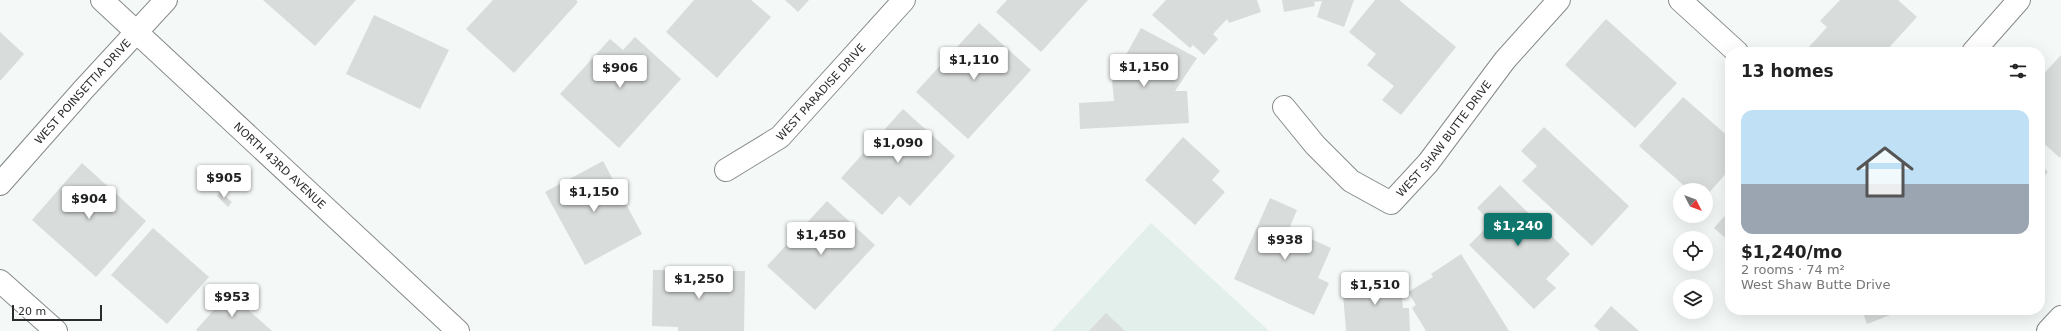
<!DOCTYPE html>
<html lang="en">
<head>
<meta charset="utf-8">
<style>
  body { margin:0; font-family:"DejaVu Sans",sans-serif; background:#f2f2f2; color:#222; height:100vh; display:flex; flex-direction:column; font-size:15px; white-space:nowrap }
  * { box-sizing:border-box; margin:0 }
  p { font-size:13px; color:#767676 }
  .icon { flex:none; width:22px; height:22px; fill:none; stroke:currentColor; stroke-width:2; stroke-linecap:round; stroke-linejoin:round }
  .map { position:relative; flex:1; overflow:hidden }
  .panel { position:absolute; left:1725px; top:47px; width:320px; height:268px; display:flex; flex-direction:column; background:#fff; border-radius:16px; box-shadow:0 4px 16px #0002 }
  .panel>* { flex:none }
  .needle { width:26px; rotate:132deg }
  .buttons { position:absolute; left:1673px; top:183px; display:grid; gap:8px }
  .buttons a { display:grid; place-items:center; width:40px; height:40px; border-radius:50%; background:#fff; box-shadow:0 4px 16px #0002; font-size:20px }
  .scale { position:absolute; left:12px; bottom:10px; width:90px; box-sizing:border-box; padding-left:4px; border:2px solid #2a2c2b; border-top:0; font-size:11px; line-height:14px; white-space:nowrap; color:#2a2c2b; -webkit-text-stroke:3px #fff; paint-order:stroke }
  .price { position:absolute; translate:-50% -34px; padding:0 9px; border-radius:4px; background:#fff; color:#222; font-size:13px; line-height:26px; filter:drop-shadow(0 1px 2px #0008) }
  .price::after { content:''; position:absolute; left:50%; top:24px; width:12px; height:9px; margin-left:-6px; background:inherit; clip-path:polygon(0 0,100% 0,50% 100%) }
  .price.current { background:#0f766e; color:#fff }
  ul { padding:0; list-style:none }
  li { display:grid; align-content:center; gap:8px; height:212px; padding:0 16px }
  li span { display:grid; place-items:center; height:124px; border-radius:12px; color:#555 }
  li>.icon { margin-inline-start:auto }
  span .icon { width:72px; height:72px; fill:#fffc; stroke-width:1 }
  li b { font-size:17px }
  h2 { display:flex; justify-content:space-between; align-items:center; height:48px; padding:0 16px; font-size:17px }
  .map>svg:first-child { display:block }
  .built { fill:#e2efeb }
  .building { fill:#d8dcda }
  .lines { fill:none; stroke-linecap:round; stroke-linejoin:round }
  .minor-casing { stroke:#868a89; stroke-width:24 }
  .secondary-casing { stroke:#868a89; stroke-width:24 }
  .minor { stroke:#fff; stroke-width:22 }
  .secondary { stroke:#fff; stroke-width:22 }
  .labels { text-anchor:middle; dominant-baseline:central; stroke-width:4; stroke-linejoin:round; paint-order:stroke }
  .street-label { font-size:11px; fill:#2a2c2b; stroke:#fff }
</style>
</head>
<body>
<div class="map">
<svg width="2061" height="331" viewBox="0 0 2061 331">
  <rect width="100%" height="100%" fill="#f4f8f7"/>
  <polygon class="built" points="1151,223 1269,331 1052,331"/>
  <g class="building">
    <polygon points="263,0 356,0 315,46"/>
    <polygon points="493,0 576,0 578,2 514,73 466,29"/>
    <polygon points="694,0 751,0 771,17 717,78 666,32"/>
    <polygon points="785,0 809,0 798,12"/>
    <polygon points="1007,0 1088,0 1041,52 996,12"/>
    <polygon points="1166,0 1257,0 1261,12 1229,23 1227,19 1213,34 1218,39 1204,55 1193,45 1190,48 1152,15"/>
    <polygon points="1282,0 1354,0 1344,27 1317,17 1322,1 1314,2 1315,6 1284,12"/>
    <polygon points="1375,0 1399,0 1456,47 1401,115 1382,100 1394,86 1367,65 1376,54 1349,32"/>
    <polygon points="1840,0 1898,0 1917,17 1885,52 1814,52 1809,47 1827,27 1820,21"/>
    <polygon points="374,15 449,50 420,109 346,74"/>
    <polygon points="1606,19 1677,83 1635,128 1565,65"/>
    <polygon points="979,23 1031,70 968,139 916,92"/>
    <polygon points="1141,28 1197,58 1175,91 1187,91 1189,123 1080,129 1079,103 1114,101 1112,80"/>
    <polygon points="0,32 24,54 0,81"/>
    <polygon points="635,37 681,79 619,148 560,94 610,39 623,50"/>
    <polygon points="2061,55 2061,156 2060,158 2040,140 2040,78"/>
    <polygon points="1683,97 1730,138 1730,169 1706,196 1706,190 1689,190 1639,146"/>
    <polygon points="903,109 955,156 910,206 899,196 882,215 841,178"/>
    <polygon points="1544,127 1629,206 1592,246 1522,181 1537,166 1521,151"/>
    <polygon points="1183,137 1220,171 1212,180 1225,192 1195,225 1145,180"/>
    <polygon points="603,161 642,234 585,265 545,192"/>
    <polygon points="82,163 146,221 96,277 32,220"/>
    <polygon points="2040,164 2048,172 2040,181"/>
    <polygon points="1500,185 1570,254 1546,279 1556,288 1534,309 1469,245 1491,223 1477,208"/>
    <polygon points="220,192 232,202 228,207 217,196"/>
    <polygon points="1270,198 1297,210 1289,229 1331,248 1318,278 1329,283 1314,315 1234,279"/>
    <polygon points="827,201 875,245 815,310 767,266"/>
    <polygon points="1730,210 1730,242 1714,228"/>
    <polygon points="153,228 209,277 167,324 111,275"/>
    <polygon points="1461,254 1509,331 1426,331 1412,308 1416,305 1408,292 1433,277 1431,274"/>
    <polygon points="653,270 745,271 744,331 678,331 678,327 652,326"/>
    <polygon points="1400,277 1403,308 1409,308 1410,331 1346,331 1342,282"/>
    <polygon points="229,293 272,331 197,331 196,330"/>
    <polygon points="1611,306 1639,331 1600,331 1594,326"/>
    <polygon points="1862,310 1903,310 1867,324"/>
    <polygon points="1106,313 1125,331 1089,331"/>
  </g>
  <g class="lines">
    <defs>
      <g id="minor">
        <polyline points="1680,0 1737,52"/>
        <polyline points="1973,52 2019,0"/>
        <path id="s1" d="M1284,107L1315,145L1351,181L1391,203L1428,163L1505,60L1559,0"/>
        <path id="s2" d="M726,170L780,137L904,0"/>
        <path id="s3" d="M0,184L83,90L166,0"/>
        <polyline points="0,281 56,331"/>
      </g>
      <g id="secondary">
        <path id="s4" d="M102,0L458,331"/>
        <polyline points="2048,331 2061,317"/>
      </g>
    </defs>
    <use href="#minor" class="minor-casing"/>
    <use href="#secondary" class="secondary-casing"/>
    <use href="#minor" class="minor"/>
    <use href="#secondary" class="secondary"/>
  </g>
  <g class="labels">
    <g class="street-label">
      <text stroke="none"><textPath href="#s2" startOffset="124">WEST PARADISE DRIVE</textPath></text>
      <text stroke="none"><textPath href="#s3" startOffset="124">WEST POINSETTIA DRIVE</textPath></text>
      <text stroke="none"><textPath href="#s1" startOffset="229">WEST SHAW BUTTE DRIVE</textPath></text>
      <text stroke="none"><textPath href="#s4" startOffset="243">NORTH 43RD AVENUE</textPath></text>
    </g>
  </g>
</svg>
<div class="buttons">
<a><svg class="needle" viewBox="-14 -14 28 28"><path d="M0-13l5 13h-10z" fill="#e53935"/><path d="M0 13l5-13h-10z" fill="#767676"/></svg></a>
<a><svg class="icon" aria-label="locate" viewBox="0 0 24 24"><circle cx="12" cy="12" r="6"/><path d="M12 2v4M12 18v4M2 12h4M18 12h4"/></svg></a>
<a><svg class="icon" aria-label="layers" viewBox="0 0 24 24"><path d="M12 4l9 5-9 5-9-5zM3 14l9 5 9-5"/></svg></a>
</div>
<div class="scale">20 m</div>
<b class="price" style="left:974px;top:81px">$1,110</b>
<b class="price" style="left:1144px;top:88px">$1,150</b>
<b class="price" style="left:620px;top:89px">$906</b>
<b class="price" style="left:898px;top:164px">$1,090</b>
<b class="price" style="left:224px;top:199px">$905</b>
<b class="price" style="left:594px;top:213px">$1,150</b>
<b class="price" style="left:89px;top:220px">$904</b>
<b class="price current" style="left:1518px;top:247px">$1,240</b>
<b class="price" style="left:821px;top:256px">$1,450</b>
<b class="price" style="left:1285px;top:261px">$938</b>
<b class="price" style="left:699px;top:300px">$1,250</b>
<b class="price" style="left:1375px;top:306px">$1,510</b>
<b class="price" style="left:232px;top:318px">$953</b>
<section class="panel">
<h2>13 homes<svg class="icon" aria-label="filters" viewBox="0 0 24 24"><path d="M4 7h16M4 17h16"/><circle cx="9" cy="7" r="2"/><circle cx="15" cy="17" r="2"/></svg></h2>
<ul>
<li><span style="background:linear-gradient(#bfe0f5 60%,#9aa5b1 0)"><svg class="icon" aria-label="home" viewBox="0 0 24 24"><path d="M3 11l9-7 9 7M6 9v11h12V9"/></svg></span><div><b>$1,240/mo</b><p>2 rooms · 74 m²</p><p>West Shaw Butte Drive</p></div></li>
</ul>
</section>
</div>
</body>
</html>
